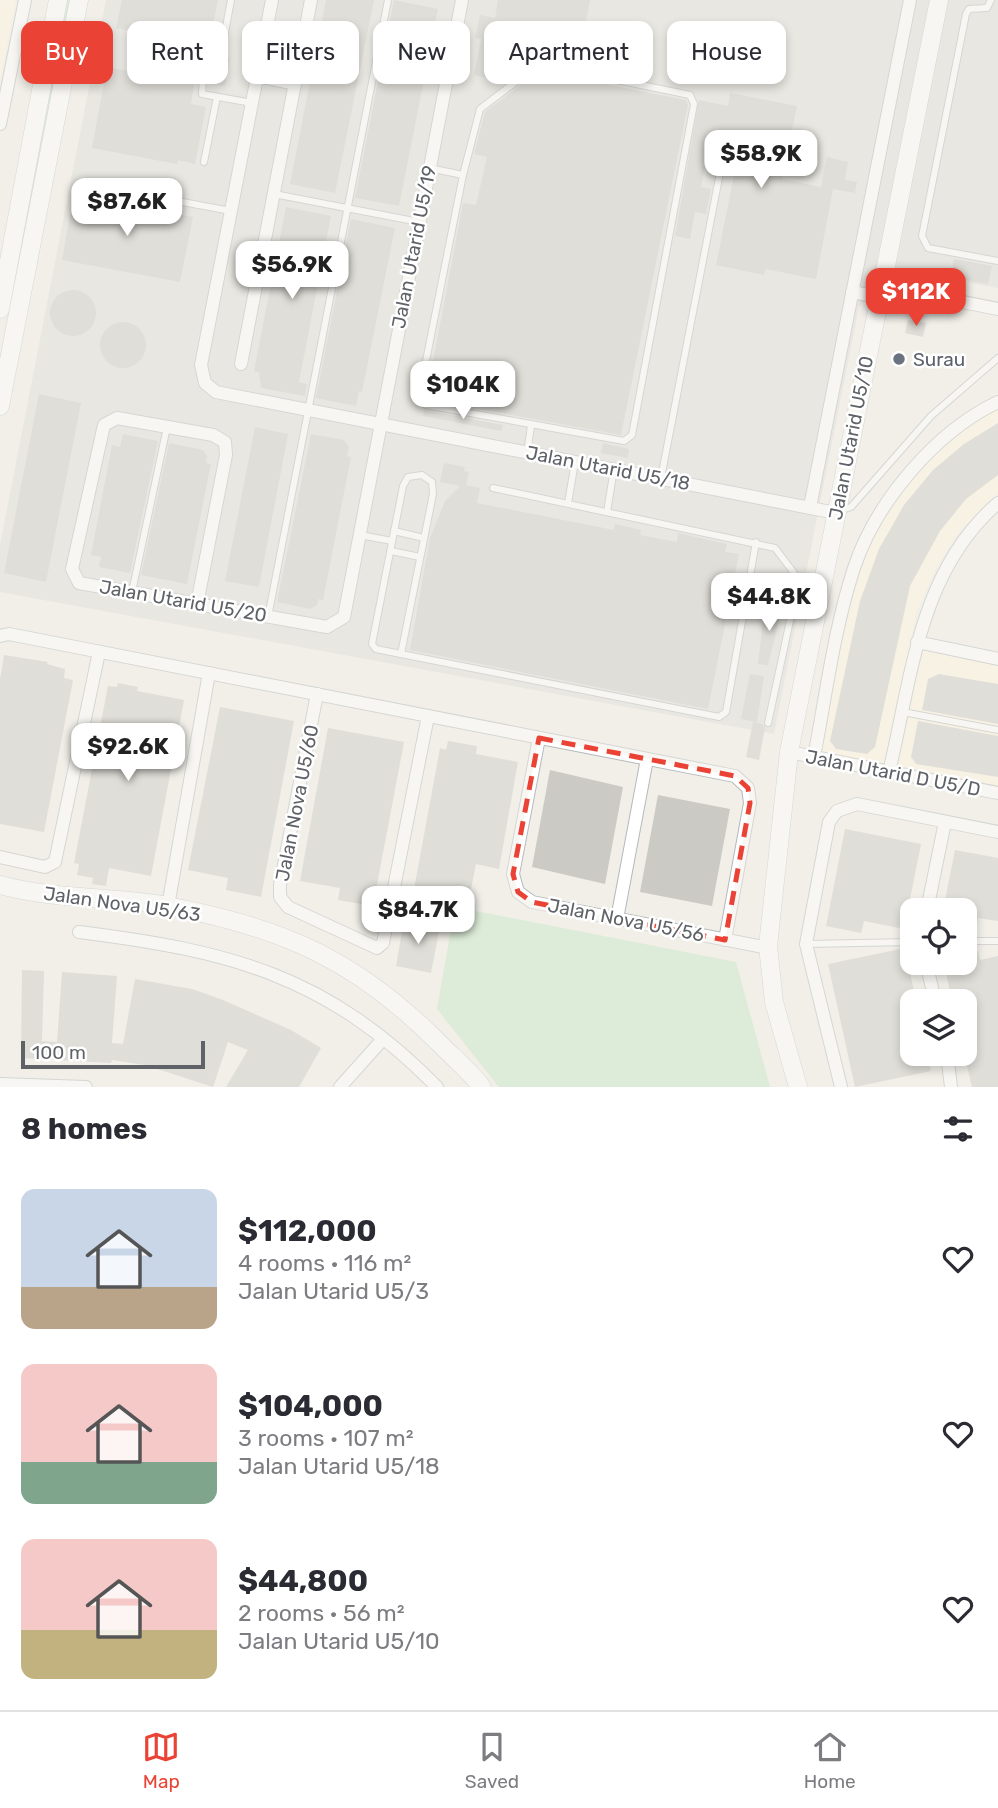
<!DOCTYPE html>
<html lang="en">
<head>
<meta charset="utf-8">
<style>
  body { margin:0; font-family:Rubik,sans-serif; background:#f2f2f3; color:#2b2b33; height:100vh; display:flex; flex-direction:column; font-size:26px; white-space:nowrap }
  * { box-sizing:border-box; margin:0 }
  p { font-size:23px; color:#7c7c81 }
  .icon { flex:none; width:38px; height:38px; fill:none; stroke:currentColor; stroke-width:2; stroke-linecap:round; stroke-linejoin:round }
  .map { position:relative; height:1087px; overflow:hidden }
  .sheet { display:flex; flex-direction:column; background:#fff; flex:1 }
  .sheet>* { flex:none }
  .banner { position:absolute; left:21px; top:21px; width:957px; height:63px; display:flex; gap:14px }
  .controls { position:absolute; left:900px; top:898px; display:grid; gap:14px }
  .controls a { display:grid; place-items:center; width:77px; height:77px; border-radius:14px; background:#fff; box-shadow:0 4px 10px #0003; font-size:35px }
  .scale { position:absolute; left:21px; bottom:18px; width:184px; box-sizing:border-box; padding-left:7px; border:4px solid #5f6368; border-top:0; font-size:19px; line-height:24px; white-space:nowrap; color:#5f6368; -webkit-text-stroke:5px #fff; paint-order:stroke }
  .price { position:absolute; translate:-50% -60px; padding:0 16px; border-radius:14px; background:#fff; color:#222; font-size:23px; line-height:46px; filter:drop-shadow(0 2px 4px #0008) }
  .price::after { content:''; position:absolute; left:50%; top:42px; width:21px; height:16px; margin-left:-10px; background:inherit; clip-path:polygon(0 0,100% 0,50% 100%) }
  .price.on { background:#ea4335; color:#fff }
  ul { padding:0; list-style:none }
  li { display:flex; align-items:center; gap:21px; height:175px; padding:0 21px }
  li span { display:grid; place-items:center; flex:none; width:196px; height:140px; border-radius:14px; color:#555 }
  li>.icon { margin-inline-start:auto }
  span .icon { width:84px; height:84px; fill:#fffc; stroke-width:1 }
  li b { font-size:30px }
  h2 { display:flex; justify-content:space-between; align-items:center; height:84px; padding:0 21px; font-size:30px }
  .pill { padding:0 24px; border-radius:14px; background:#fff; box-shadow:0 4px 10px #0003; font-size:24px; line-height:63px }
  .pill.on { background:#ea4335; color:#fff }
  .menu { display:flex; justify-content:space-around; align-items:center; height:98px; border-top:2px solid #e1e1e2; background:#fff; font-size:19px; color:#7c7c81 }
  .menu a { display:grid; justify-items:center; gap:4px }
  .menu .on { color:#ea4335 }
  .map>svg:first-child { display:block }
  .commercial { fill:#fef7e0 }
  .industrial { fill:#e0deda }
  .green { fill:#c5e8c5 }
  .building { fill:#cccac5 }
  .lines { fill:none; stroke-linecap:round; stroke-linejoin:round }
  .lane-casing { stroke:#b5b8bc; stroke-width:8 }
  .street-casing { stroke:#b5b8bc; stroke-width:14 }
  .secondary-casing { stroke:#b6babf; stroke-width:19 }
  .lane { stroke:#fff; stroke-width:6 }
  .street { stroke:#fff; stroke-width:12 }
  .secondary { stroke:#fff; stroke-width:18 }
  .marked { fill:none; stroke:#ea4335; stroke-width:5; stroke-dasharray:14 9; stroke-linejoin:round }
  .worship-dot { fill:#6b7280; stroke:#fff; stroke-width:2.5 }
  .labels { text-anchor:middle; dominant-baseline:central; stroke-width:5; stroke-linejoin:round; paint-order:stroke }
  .street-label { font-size:19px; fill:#5f6368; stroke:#fff }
  .worship-label { font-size:19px; fill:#5b616d; stroke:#fff; text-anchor:start }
</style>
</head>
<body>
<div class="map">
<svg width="998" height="1087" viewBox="0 0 998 1087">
  <rect width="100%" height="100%" fill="#f1efe8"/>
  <g class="commercial">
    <polygon points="0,0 16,0 0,82"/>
    <polygon points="998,407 998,494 957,534 935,570 917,611 909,647 998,666 998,787 821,754 848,608 860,567 876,533 895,501 922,468 948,441 982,415"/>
  </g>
  <polygon class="industrial" points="106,0 998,0 998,288 897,270 859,307 774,734 0,592 0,545"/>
  <g class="green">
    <polygon points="66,0 71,0 21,265 16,264"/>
    <polygon points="455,907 736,962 770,1087 499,1087 437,1009"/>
  </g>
  <g class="building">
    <polygon points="122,0 218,0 207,54 230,58 225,86 213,84 216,69 185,63 189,42 116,28"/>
    <polygon points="326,0 374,0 335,193 290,184"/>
    <polygon points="394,0 438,9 399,206 355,198"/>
    <polygon points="498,0 590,0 581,50 526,40 520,71 516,74 488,69 486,78 474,75 481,39 475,38 480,15 495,18"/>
    <polygon points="107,67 194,84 191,104 206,107 195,164 178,160 177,164 92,148"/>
    <polygon points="539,71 686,100 688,105 621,435 430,400 427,393 463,203 476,205 487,157 474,154 485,112"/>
    <polygon points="730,93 797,106 782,179 821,187 827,157 848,162 845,180 857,182 855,193 833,189 816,279 765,269 764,275 716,265 740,145 710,140 701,187 711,189 706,214 695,212 690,239 675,236 699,100 728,106"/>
    <polygon points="74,194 193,217 180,282 62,260"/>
    <polygon points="286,207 331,216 299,382 307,384 305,396 261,388 259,372 254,371"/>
    <polygon points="351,219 395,228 362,392 359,391 356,406 316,398"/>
    <polygon points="954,259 992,266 988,284 951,277"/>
    <circle cx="73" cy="313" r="23"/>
    <polygon points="908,320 926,323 923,337 905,333"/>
    <circle cx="123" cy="345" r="23"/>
    <polygon points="39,394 81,403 46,582 4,573"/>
    <polygon points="424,410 503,425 501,431 423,416"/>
    <polygon points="998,423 998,475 966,499 940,531 910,586 875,747 867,754 836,749 830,741 860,601 879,549 904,505 933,470 964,444"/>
    <polygon points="255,427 288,434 259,587 225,581"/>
    <polygon points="123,434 158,441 130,573 99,567 101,557 91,555 112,445 120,447"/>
    <polygon points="311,434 344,440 349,447 347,456 351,457 323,600 318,599 317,605 310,609 277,602"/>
    <polygon points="169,443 203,450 207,456 206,463 211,464 187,584 141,575"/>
    <polygon points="603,443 629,449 628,458 601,453"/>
    <polygon points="444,463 465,467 464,471 469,472 466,485 480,488 477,503 614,530 615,524 641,530 640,535 677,542 678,533 727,544 725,552 739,554 708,709 410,650 430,538 445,501 460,486 440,482"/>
    <polygon points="765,606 782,609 768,665 758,664"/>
    <polygon points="4,655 48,662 47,664 65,669 64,678 73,680 44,832 0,824 0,679"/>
    <polygon points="750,674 764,676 757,722 741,719"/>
    <polygon points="939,674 998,684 998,724 922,710 928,679"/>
    <polygon points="118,683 138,687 137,691 184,700 151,876 109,868 106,886 92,884 93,878 77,875 79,864 74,863 108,686 117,687"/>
    <polygon points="220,707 294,721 261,897 226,890 228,878 188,870"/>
    <polygon points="918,721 998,736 998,777 916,764 911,757"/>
    <polygon points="753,722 762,724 765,728 759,760 746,757"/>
    <polygon points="328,728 404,742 373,906 338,900 340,888 300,881"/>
    <polygon points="448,741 477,746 476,754 518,762 499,869 476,864 469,899 450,895 447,907 412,900 440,748 446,750"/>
    <polygon points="550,770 623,787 605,884 532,867"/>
    <polygon points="658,795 730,809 712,906 640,892"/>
    <polygon points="845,829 921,844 904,929 864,921 861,933 826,926"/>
    <polygon points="955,850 998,858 998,921 978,918 976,930 964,927 964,910 943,910"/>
    <polygon points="404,920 440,926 431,973 396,966"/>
    <polygon points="905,948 916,1001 912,1001 912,1054 927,1054 931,1071 855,1087 828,964"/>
    <polygon points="978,951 980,960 998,956 998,1087 972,1087 964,1054 964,1001 952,1001 944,962 964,962 964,954"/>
    <polygon points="22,970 44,971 42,1041 57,1042 62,972 117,976 112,1043 123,1044 135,979 192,989 223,1000 291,1030 321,1048 299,1087 226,1087 248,1050 228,1042 213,1087 145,1065 112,1060 111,1063 21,1058"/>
  </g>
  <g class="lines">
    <defs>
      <g id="lane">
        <polyline points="991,0 987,8 969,9 966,14 922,236 928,248 998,261"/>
        <polyline points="223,43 231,0"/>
        <polygon points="539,64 690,95 694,104 632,435 624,441 426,405 420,391 463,175 480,109"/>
        <polyline points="163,69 203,77 202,94 252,103"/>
        <polyline points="204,162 217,97"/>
        <polyline points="429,168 463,175"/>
        <polyline points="80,183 231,211"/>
        <polyline points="274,194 419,222"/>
        <polyline points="527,453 531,426"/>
        <polygon points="422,475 432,482 433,494 401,654 376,649 372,644 403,486 408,477"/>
        <polyline points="661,478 723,157"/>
        <polyline points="493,488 775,548 794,573 794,602 768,723"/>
        <polyline points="568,503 575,462"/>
        <polyline points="839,511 851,507 931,416 998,358"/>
        <polyline points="607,512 614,469"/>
        <polyline points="394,531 424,538"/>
        <polyline points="360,535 392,541"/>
        <polyline points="391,551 420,557"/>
        <polyline points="132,592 167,427"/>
        <polyline points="268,617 388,0"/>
        <polyline points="401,654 719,717 726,712 756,542"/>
        <polyline points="903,712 998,730"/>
        <polyline points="964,941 998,941"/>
        <polyline points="806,944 912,942"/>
      </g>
      <g id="street">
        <polyline points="272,0 201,365 205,383 216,392 836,513"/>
        <polyline points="257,76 295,84"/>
        <polyline points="0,124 25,0"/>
        <polyline points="882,286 998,309"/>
        <polyline points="852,292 879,297"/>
        <polyline points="241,364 311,0"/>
        <polyline points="810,507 910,0"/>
        <polyline points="197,604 226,455 225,442 213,435 117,418 104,425 72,569 79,583 327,627 344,617 462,0"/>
        <polyline points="0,636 9,634 735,776 748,788 750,803 725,940"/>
        <polyline points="917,642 998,659"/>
        <polyline points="317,694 280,885 280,897 288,907 377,948 383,943 428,716"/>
        <polyline points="539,738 513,874 518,892 532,902 768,948"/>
        <polyline points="789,752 998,793"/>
        <path d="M814,757C826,695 834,629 854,568C876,502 935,432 998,402"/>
        <path d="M889,772C912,676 919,571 998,503"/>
        <polyline points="0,857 45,867 55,862 99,652"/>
        <polyline points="168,906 209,673"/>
        <polyline points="927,910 945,822"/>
        <polyline points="617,919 647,759"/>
        <path d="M79,932C230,951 327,975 437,1087"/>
        <polyline points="926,962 935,1001"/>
        <polyline points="947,1054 951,1087"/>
        <polyline points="0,1084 86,1087"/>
        <polyline points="340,1087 383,1039"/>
        <polyline points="841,1087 806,944 829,822 837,811 857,804 998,832"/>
      </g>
      <g id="secondary">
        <polyline points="0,309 58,0"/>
        <polyline points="0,406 79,0"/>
        <path d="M0,885C54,900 113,896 168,906C285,928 358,961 441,1045C455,1059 470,1072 482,1087"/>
        <polyline points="798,1087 774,1002 768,946 789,752 939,0"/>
      </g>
    </defs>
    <use href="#lane" class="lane-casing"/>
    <use href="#street" class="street-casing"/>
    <use href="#secondary" class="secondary-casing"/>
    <use href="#lane" class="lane"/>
    <use href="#street" class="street"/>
    <use href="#secondary" class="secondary"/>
  </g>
  <path d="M0 0H998V1087H0ZM539,738L735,776L748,788L750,803L725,940L532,902L518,892L513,874Z" fill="#f1efe8" fill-opacity=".55" fill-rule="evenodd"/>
  <path class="marked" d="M539,738L735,776L748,788L750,803L725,940L532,902L518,892L513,874Z"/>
  <circle class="worship-dot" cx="899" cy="359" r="7"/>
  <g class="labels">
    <g class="street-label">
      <text transform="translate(414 247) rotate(-79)">Jalan Utarid U5/19</text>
      <text transform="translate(851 438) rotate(-79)">Jalan Utarid U5/10</text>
      <text transform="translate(608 468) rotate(11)">Jalan Utarid U5/18</text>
      <text transform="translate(183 601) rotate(10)">Jalan Utarid U5/20</text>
      <text transform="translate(893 773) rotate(11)">Jalan Utarid D U5/D</text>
      <text transform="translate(297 803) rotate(-79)">Jalan Nova U5/60</text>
      <text transform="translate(122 904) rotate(8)">Jalan Nova U5/63</text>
      <text transform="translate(626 920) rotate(11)">Jalan Nova U5/56</text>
    </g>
    <g class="worship-label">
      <text x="913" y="359">Surau</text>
    </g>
  </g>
</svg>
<div class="controls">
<a><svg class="icon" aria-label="locate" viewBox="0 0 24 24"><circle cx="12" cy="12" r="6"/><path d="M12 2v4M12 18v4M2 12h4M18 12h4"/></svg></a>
<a><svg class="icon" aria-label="layers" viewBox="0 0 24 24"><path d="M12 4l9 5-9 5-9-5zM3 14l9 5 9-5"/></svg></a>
</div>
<div class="scale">100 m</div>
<b class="price" style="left:761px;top:190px">$58.9K</b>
<b class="price" style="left:127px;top:238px">$87.6K</b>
<b class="price" style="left:292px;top:301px">$56.9K</b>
<b class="price on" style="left:916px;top:328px">$112K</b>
<b class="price" style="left:463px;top:421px">$104K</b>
<b class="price" style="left:769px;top:633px">$44.8K</b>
<b class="price" style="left:128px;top:783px">$92.6K</b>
<b class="price" style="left:418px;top:946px">$84.7K</b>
<div class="banner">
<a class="pill on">Buy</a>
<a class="pill">Rent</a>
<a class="pill">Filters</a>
<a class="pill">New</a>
<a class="pill">Apartment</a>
<a class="pill">House</a>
</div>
</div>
<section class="sheet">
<h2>8 homes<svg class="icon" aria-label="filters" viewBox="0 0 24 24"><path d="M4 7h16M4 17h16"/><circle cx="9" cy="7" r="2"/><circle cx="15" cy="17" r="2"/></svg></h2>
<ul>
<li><span style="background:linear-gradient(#c9d6e8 70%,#b9a48a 0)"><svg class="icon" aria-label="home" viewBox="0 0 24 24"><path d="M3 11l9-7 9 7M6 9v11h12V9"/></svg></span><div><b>$112,000</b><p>4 rooms · 116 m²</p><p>Jalan Utarid U5/3</p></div><svg class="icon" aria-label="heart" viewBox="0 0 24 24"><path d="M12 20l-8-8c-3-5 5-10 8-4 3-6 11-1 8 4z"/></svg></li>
<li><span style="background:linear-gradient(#f6c9c9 70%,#7fa58c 0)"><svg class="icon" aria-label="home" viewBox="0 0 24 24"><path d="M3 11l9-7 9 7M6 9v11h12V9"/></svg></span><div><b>$104,000</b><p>3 rooms · 107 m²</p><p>Jalan Utarid U5/18</p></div><svg class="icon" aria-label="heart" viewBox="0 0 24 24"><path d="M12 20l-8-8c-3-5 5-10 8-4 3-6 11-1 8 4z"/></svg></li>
<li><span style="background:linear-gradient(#f6c9c9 65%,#c2b280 0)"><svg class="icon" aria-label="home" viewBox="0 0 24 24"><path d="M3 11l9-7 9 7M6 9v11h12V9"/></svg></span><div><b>$44,800</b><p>2 rooms · 56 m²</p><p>Jalan Utarid U5/10</p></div><svg class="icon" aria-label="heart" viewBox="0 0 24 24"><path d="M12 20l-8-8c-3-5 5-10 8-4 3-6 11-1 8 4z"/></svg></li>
</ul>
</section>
<nav class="menu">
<a class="on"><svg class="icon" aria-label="map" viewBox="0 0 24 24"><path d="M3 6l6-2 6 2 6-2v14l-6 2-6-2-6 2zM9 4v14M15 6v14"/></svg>Map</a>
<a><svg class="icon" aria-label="saved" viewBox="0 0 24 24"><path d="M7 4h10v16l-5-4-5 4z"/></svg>Saved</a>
<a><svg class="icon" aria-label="home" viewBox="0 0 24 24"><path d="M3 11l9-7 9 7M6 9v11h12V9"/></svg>Home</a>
</nav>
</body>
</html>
